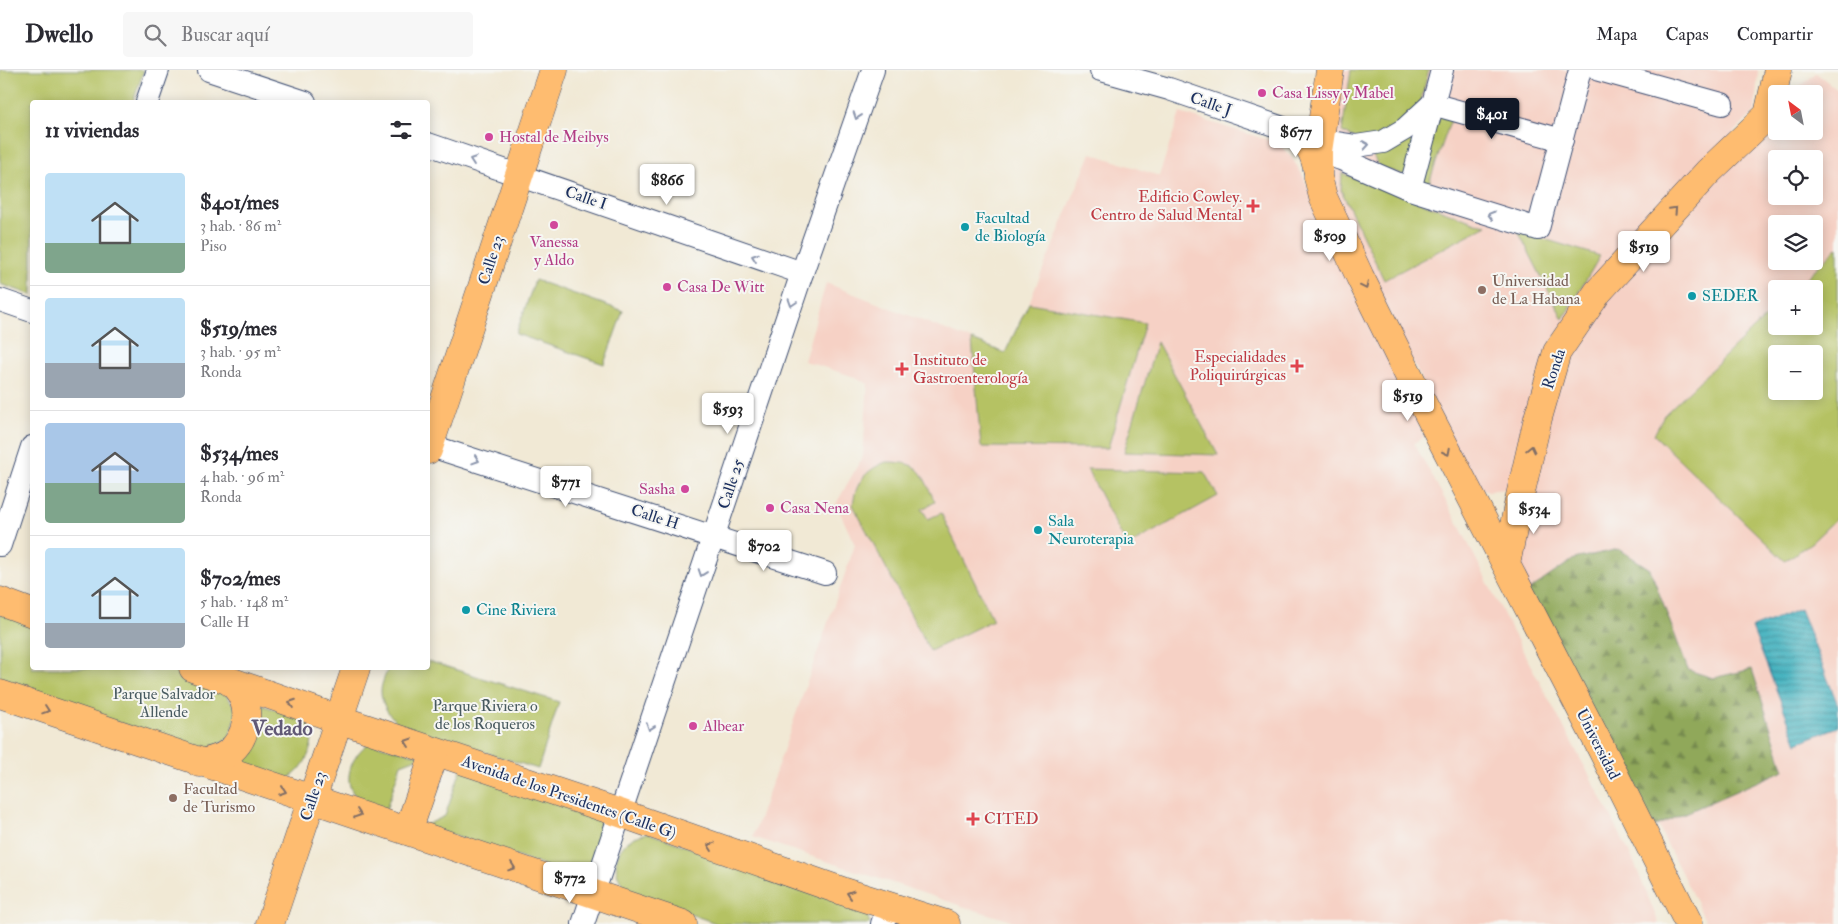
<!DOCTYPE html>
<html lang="es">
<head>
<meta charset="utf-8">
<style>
  body { margin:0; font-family:"IM FELL Double Pica",serif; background:#f7f7f7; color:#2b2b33; height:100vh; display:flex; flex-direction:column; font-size:19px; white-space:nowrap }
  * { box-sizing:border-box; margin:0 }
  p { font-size:16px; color:#7c7c81 }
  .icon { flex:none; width:28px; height:28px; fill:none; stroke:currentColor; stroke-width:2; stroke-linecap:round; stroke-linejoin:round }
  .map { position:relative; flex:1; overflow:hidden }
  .side { position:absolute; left:30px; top:30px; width:400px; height:570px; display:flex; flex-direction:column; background:#fff; border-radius:5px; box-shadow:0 2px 12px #0003 }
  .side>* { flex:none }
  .needle { width:32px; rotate:328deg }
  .controls { position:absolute; left:1768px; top:15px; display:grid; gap:10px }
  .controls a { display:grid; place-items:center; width:55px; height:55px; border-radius:5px; background:#fff; box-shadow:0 2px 12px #0003; font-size:25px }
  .price { position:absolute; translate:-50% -42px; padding:0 11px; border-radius:5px; background:#fff; color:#222; font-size:16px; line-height:32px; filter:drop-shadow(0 1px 2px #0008) }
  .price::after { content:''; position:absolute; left:50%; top:30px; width:15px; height:11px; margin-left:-8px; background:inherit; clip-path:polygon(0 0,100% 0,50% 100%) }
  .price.active { background:#111827; color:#fff }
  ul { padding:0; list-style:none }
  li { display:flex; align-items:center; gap:15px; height:125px; padding:0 15px }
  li+li { border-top:1px solid #e1e1e2 }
  li span { display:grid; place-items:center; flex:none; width:140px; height:100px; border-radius:5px; color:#555 }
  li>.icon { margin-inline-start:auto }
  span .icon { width:60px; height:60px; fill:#fffc; stroke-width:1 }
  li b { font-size:21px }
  h2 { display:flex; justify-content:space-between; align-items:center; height:60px; padding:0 15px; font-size:21px }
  header { display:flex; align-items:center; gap:30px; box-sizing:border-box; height:70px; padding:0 25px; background:#fff; border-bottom:1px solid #e1e1e2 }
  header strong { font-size:24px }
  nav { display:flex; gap:28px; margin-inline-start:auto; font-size:18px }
  .search { width:350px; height:45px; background:#f7f7f7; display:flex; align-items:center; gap:12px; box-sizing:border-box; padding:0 18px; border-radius:5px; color:#7c7c81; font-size:19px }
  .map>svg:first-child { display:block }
  .built { fill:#f6d1c5; fill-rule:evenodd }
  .forest { fill:url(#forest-firs); stroke:#566c5c }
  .green { fill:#b5c264; stroke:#687861; fill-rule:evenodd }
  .water { fill:url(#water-rules); stroke:#30708e }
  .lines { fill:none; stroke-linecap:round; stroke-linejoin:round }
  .minor-casing { stroke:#3b4b70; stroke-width:24 }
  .major-casing { stroke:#3b4b70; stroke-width:29 }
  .minor { stroke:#fff; stroke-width:22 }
  .major { stroke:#febc70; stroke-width:28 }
  .oneway { stroke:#8d97ae }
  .oneway2 { stroke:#816e66 }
  .hotel-dot { fill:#d1479c; stroke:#f6f6f2; stroke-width:2 }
  .health-dot { fill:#e0444e; stroke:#f6f6f2; stroke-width:2 }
  .culture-dot { fill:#0f9aa8; stroke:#f6f6f2; stroke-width:2 }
  .education-dot { fill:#8d6e63; stroke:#f6f6f2; stroke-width:2 }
  .labels { text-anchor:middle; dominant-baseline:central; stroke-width:4; stroke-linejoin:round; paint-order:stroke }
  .hotel-label { font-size:16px; fill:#b23c85; stroke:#f6f6f2; text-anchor:start }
  .street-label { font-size:16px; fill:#1b2f5e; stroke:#f6f6f2 }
  .health-label { font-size:16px; fill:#be3a42; stroke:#f6f6f2; text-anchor:end }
  .culture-label { font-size:16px; fill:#0d838f; stroke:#f6f6f2; text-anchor:start }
  .education-label { font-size:16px; fill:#785e54; stroke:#f6f6f2; text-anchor:start }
  .park-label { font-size:16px; fill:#495b60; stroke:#f6f6f2 }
  .district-label { font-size:21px; font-weight:bold; fill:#615875; stroke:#f6f6f2 }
</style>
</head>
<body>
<header>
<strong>Dwello</strong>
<div class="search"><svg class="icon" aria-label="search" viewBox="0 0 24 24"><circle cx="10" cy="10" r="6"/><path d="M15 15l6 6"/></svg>Buscar aquí</div>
<nav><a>Mapa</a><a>Capas</a><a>Compartir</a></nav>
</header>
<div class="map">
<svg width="1838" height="854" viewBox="0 0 1838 854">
  <defs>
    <pattern id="forest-firs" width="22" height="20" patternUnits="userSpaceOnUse" patternTransform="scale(1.25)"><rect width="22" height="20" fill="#90a85a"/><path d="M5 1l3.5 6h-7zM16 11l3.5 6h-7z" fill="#75894e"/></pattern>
    <pattern id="water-rules" width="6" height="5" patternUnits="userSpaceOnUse" patternTransform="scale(1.25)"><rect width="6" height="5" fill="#44b2bf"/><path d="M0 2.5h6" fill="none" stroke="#38919e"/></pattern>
  </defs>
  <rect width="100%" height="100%" fill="#f6f6f2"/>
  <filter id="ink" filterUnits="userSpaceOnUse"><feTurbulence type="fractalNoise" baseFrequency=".02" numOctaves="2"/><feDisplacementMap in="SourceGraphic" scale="10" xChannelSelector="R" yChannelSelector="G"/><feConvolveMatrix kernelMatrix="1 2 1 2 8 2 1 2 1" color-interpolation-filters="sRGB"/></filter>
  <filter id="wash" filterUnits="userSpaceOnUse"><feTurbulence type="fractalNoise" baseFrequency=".0096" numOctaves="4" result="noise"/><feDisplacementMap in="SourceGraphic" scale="20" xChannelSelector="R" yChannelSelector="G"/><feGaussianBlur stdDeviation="1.12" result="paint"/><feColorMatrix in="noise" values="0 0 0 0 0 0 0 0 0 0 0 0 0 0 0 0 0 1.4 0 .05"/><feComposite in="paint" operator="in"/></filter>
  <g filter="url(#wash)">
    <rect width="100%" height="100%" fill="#f1e9d5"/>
    <g class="built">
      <polygon points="1341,0 1758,0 1755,42 1618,178 1548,277 1515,408 1505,419 1488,421 1473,414 1329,122"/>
      <path d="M1816,3L1838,20V854H1707L1660,760L1506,494L1557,282L1776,38V61H1814V24H1792ZM1776,89H1814V126H1776ZM1776,154H1814V191H1776ZM1776,219H1814V256H1776ZM1776,284H1814V321H1776Z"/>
      <polygon points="1180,43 1278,73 1291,87 1301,102 1424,366 1414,373 1460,457 1508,553 1610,744 1634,792 1659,854 1157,854 1150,852 1133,854 1022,854 965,837 753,767 855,475 836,434 863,386 868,314 855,307 804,291 826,213 1005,283 1029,233 1091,83 1159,106"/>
    </g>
    <polygon class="forest" points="1619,479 1650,499 1688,600 1713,608 1752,599 1784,700 1642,762 1522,525 1574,489"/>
    <g class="green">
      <polygon points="0,0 144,0 133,32 32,32 32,225 0,214"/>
      <polygon points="1351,0 1429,0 1419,37 1451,49 1429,113 1379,97 1366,73 1342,62"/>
      <polygon points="1342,103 1476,153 1487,155 1384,210 1341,120"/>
      <polygon points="1518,161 1600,186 1563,249"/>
      <path d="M1838,177V447L1812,472L1785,491L1654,365L1664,345L1776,237V256H1814V219H1795ZM1776,284H1814V321H1776Z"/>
      <polygon points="535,210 623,241 604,294 516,264"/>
      <polygon points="1029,233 1145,253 1108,378 981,377 972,270 1005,283"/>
      <polygon points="1157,272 1218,385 1124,382"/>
      <path d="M886,392C922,392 921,402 935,432L922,439L928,449L941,443L993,550L930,581L853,435C855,414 865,400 886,392Z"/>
      <polygon points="1087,399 1204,402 1218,426 1127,476"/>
      <polygon points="0,540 32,551 32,598 167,598 220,616 237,640 229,668 210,679 199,679 0,614"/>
      <path d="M428,591L559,632L538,699L402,656C391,648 381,636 381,621C381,614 386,604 388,598H428Z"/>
      <path d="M258,634L307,650C320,667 306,702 286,709L236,691Z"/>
      <path d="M369,673L422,686L401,694L386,740C378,737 367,735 360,730C339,715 351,685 369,673Z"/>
      <polygon points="461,699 609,747 588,810 424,756 445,746"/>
      <path d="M648,763L862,838L868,847L870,854H718L628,822C606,798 616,769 648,763Z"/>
    </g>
    <polygon class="water" points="1800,539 1838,635 1838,657 1797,673 1752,558"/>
  </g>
  <g filter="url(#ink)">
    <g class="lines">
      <defs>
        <g id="minor">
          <polyline points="209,0 305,32"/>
          <polyline points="1101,0 1169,19 1318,70 1356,76 1383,72 1405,59 1432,34 1562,70"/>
          <polyline points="1599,0 1722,34"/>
          <polyline points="147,32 158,0"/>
          <polyline points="428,74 802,203"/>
          <polyline points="1318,81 1341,89 1410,119 1538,159 1580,0"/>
          <polyline points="1410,119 1442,0"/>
          <polyline points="0,230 32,241"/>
          <polyline points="428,375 825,503"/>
          <polyline points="0,475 32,377"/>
          <polyline points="583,854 802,203 873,0"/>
          <polyline points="882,854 884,848 896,839"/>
        </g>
        <g id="major">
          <polyline points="1330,0 1318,81 1318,107 1323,127 1360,207 1424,336 1602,680 1689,854"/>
          <path d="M1292,62C1308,73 1313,79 1317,98"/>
          <polyline points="428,380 554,0"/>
          <polyline points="1506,494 1520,426 1538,348 1557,282 1598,222 1708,102 1768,45 1778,0"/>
          <polyline points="0,531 32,543"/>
          <polyline points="193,598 338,649 620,743 842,821 946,854"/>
          <path d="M0,624C227,702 455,778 683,854"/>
          <path d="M199,693C209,691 219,690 228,683C248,668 253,637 236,617C233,614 228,610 224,607"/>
          <polyline points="408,761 435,682"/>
          <polyline points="270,854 356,598"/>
        </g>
      </defs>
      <use href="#minor" class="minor-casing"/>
      <use href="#major" class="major-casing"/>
      <use href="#minor" class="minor"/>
      <use href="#major" class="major"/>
    </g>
    <defs><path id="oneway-chevron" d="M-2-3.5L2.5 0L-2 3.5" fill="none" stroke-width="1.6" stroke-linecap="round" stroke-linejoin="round" transform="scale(1.25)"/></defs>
    <g class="oneway">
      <use href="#oneway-chevron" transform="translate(857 46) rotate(109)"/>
      <use href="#oneway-chevron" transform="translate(1366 75) rotate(-9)"/>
      <use href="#oneway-chevron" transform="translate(473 90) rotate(-161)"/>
      <use href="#oneway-chevron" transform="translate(1491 145) rotate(-163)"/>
      <use href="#oneway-chevron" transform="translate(755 187) rotate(-161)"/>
      <use href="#oneway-chevron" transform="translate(792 233) rotate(108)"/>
      <use href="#oneway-chevron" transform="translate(476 390) rotate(18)"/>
      <use href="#oneway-chevron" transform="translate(702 503) rotate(109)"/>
      <use href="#oneway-chevron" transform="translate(650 657) rotate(109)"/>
    </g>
    <g class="oneway2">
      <use href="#oneway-chevron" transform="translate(1674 140) rotate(-47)"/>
      <use href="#oneway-chevron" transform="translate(1365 216) rotate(64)"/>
      <use href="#oneway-chevron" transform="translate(1531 379) rotate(-77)"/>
      <use href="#oneway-chevron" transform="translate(1447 382) rotate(63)"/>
      <use href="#oneway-chevron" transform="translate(292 633) rotate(-160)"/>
      <use href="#oneway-chevron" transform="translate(46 640) rotate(19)"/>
      <use href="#oneway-chevron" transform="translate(408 672) rotate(-161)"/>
      <use href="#oneway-chevron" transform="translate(283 721) rotate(18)"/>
      <use href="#oneway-chevron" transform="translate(358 744) rotate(19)"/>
      <use href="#oneway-chevron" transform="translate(711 776) rotate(-161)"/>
      <use href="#oneway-chevron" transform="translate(512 797) rotate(19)"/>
      <use href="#oneway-chevron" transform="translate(850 824) rotate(-162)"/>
    </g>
  </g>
  <g class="hotel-dot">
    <circle cx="1262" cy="23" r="5"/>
    <circle cx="489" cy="67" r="5"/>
    <circle cx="554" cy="155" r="5"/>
    <circle cx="667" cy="217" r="5"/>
    <circle cx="685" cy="419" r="5"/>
    <circle cx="770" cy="438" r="5"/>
    <circle cx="693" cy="656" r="5"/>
  </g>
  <g class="health-dot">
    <path d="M1250.5 128.5h5v5h5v5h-5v5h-5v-5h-5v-5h5z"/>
    <path d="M1294.5 288.5h5v5h5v5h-5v5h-5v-5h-5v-5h5z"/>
    <path d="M899.5 291.5h5v5h5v5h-5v5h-5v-5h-5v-5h5z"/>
    <path d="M970.5 741.5h5v5h5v5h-5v5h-5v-5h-5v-5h5z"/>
  </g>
  <g class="culture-dot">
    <circle cx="965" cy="157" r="5"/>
    <circle cx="1692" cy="226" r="5"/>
    <circle cx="1038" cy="460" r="5"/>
    <circle cx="466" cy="540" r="5"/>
  </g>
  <g class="education-dot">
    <circle cx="1482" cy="220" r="5"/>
    <circle cx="173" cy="728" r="5"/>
  </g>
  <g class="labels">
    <g class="hotel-label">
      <text x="1272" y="23">Casa Lissy y Mabel</text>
      <text x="499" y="67">Hostal de Meibys</text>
      <text x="554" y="172" text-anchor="middle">Vanessa<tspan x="554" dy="18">y Aldo</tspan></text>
      <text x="677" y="217">Casa De Witt</text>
      <text x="675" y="419" text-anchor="end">Sasha</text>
      <text x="780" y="438">Casa Nena</text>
      <text x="703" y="656">Albear</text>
    </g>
    <g class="street-label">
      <text transform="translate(1211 34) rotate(19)">Calle J</text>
      <text transform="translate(586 128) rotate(19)">Calle I</text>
      <text transform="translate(491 190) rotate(-72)">Calle 23</text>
      <text transform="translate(1554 299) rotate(-71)">Ronda</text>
      <text transform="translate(731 414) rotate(-72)">Calle 25</text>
      <text transform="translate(655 447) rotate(18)">Calle H</text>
      <text transform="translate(1598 674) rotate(63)">Universidad</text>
      <text transform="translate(313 726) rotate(-72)">Calle 23</text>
      <text transform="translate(569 727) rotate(19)">Avenida de los Presidentes (Calle G)</text>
    </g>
    <g class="health-label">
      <text x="1242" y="127">Edificio Cowley.<tspan x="1242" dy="18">Centro de Salud Mental</tspan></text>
      <text x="1286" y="287">Especialidades<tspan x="1286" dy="18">Poliquirúrgicas</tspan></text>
      <text x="913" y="290" text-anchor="start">Instituto de<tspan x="913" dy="18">Gastroenterología</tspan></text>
      <text x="984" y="749" text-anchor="start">CITED</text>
    </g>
    <g class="culture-label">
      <text x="975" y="148">Facultad<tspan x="975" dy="18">de Biología</tspan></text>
      <text x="1702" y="226">SEDER</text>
      <text x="1048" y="451">Sala<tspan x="1048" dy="18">Neuroterapia</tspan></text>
      <text x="476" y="540">Cine Riviera</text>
    </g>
    <g class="education-label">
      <text x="1492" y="211">Universidad<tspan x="1492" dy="18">de La Habana</tspan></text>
      <text x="183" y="719">Facultad<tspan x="183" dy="18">de Turismo</tspan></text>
    </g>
    <g class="park-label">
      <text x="164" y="624">Parque Salvador<tspan x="164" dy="18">Allende</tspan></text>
      <text x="485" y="636">Parque Riviera o<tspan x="485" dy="18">de los Roqueros</tspan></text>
    </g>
    <g class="district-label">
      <text x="282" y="658">Vedado</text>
    </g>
  </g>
</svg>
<div class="controls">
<a><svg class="needle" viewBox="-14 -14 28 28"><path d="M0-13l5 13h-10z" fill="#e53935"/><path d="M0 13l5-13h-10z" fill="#7c7c81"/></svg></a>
<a><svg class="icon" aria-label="locate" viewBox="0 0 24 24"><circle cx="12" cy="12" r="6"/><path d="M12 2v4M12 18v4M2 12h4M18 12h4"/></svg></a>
<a><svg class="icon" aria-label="layers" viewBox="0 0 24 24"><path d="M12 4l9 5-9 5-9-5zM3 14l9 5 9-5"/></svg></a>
<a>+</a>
<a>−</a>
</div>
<b class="price active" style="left:1492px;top:70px">$401</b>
<b class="price" style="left:1296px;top:88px">$677</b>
<b class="price" style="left:667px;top:136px">$866</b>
<b class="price" style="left:1330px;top:192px">$509</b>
<b class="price" style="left:1644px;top:203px">$519</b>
<b class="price" style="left:1408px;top:352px">$519</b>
<b class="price" style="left:728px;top:365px">$593</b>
<b class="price" style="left:566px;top:438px">$771</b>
<b class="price" style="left:1534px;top:465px">$534</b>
<b class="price" style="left:764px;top:502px">$702</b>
<b class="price" style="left:570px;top:834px">$772</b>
<section class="side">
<h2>11 viviendas<svg class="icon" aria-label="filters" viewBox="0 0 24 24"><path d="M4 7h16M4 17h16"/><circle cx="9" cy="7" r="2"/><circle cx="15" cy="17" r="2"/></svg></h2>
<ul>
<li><span style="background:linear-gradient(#bfe0f5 70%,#7fa58c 0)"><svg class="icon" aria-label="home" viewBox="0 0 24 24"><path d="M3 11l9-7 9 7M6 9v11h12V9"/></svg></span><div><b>$401/mes</b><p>3 hab. · 86 m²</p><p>Piso</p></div></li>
<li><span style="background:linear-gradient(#bfe0f5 65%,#9aa5b1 0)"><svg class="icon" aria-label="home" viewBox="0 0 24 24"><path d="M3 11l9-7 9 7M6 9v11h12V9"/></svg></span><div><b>$519/mes</b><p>3 hab. · 95 m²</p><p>Ronda</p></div></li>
<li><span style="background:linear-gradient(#a9c7e8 60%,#7fa58c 0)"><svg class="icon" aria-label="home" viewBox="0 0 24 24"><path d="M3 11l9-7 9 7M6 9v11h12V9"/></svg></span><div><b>$534/mes</b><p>4 hab. · 96 m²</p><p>Ronda</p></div></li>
<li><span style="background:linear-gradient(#bfe0f5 75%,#9aa5b1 0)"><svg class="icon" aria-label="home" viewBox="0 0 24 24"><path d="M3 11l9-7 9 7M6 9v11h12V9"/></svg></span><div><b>$702/mes</b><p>5 hab. · 148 m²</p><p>Calle H</p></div></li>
</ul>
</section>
</div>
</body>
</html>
